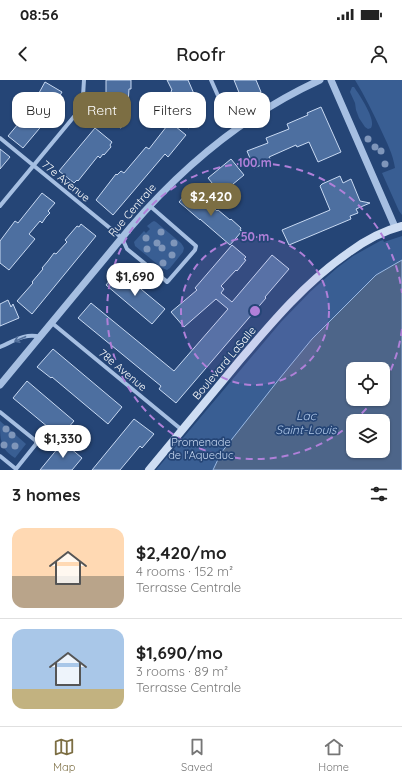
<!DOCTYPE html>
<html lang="en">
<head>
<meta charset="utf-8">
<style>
  body { margin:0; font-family:Quicksand,sans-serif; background:#f2f2f2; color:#222; height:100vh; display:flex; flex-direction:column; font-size:15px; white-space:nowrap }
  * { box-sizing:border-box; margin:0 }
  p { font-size:13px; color:#767676 }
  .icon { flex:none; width:22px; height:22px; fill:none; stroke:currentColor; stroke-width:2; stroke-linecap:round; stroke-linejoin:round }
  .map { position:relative; height:390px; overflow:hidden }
  .side { display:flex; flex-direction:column; background:#fff; flex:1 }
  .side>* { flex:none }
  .guide { position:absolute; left:12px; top:12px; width:378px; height:36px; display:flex; gap:8px }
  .fabs { position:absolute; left:346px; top:282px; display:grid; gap:8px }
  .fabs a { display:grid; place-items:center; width:44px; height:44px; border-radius:8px; background:#fff; box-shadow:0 1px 3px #0004; font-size:20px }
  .price { position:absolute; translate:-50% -34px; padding:0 9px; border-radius:14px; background:#fff; color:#222; font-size:13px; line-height:26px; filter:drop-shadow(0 1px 2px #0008) }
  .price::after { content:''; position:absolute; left:50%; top:24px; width:12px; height:9px; margin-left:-6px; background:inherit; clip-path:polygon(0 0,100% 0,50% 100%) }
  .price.selected { background:#7c6e43; color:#fff }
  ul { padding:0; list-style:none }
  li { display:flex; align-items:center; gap:12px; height:100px; padding:0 12px }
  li+li { border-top:1px solid #e0e0e0 }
  li span { display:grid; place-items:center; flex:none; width:112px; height:80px; border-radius:12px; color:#555 }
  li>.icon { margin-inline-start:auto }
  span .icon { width:48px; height:48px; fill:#fffc; stroke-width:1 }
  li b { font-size:17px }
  h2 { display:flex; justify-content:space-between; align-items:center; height:48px; padding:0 12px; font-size:17px }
  .pill { padding:0 14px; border-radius:12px; background:#fff; box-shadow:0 1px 3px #0004; font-size:14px; line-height:36px }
  .pill.selected { background:#7c6e43; color:#fff }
  .status { display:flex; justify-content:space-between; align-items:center; height:28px; padding:0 20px; background:#fff; direction:ltr }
  .status svg { height:11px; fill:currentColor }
  header { display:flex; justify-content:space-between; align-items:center; height:52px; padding:0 12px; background:#fff; font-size:18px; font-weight:600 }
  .menu { display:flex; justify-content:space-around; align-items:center; height:56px; border-top:1px solid #e0e0e0; background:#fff; font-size:11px; color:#767676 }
  .menu a { display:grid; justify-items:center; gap:2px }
  .menu .selected { color:#7c6e43 }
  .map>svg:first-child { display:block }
  .green { fill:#395e93 }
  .water { fill:#4d6589; stroke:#9ab9e3; fill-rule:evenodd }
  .building { fill:#4d6fa0; stroke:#c8d9f2 }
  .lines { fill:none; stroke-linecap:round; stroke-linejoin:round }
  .minor { stroke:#a6bfe2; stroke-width:4 }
  .tertiary { stroke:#a6bfe2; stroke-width:7 }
  .secondary { stroke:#ceddf3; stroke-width:8 }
  .tree { fill:#7f96ba }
  .oneway { stroke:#52709c }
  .ring { fill:none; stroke:#b080d9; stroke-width:2; stroke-dasharray:7 5 }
  .labels { text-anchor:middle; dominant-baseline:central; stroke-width:3.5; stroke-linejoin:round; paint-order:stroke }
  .street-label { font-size:11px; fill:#fff; stroke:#254576 }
  .park-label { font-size:11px; fill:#c8d9f2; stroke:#254576 }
  .water-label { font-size:12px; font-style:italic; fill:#b1c9ea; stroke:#254576 }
  .centre { fill:#b080d9; stroke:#254576; stroke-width:2 }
  .ring-label { font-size:12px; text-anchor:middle; font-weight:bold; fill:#b080d9; stroke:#254576; stroke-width:3.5; stroke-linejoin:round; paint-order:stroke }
</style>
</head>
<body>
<div class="status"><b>08:56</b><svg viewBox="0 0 49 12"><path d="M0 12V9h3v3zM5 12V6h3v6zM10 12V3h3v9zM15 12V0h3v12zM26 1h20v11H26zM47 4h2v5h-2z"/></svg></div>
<header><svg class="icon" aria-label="back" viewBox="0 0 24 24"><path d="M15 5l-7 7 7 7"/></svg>Roofr<svg class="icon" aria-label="person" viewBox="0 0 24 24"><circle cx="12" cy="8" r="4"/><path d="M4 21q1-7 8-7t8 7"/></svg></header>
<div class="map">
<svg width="402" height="390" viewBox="0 0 402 390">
  <rect width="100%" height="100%" fill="#254576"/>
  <g class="green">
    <path d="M355,0H402V135L399,131L382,93L395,88C393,74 387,63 381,50C373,33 365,16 355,0Z"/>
    <path d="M352,7H354C358,13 377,40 371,48C370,48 369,49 368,49L365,47L359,38L356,30L355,23L350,12Z"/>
    <polygon points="154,141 156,142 181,163 183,166 184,168 183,172 170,188 167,190 162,188 135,166 134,162 144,151 146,153 150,149 147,146 152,142"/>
    <polygon points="402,156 402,180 376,195 221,373 213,390 156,390 281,242 311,211 337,188 353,176 380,161 383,160 384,162"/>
    <path d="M0,341L26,364L15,378C0,369 0,359 0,341Z"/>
  </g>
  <path class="water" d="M402,180V390H213L221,373L280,298L312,259L376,195ZM353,289H383V319H353ZM353,341H383V371H353Z"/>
  <g class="building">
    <polygon points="106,0 131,0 131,9 129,9 128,24 125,33 127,34 124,43 122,42 121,48 99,40 106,19"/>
    <polygon points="167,0 188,0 204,37 204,41 188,48 179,27 178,28 171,11 172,10"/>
    <polygon points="234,0 256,0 261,12 242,20"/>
    <polygon points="45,2 62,12 44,43 23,68 8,56 29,31"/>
    <polygon points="321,27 341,72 318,82 309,62 297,67 296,65 269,77 271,81 254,88 247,71 268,63 266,58 289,49 287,44 308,35 307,33"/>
    <polygon points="170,42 186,55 168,77 165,74 113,135 96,120 116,94 117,95 121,91 124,93 146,67 149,69"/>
    <polygon points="95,48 112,62 110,65 111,67 104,75 103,74 100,78 98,76 78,101 77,100 74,103 59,91"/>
    <polygon points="0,69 10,77 0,89"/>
    <polygon points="231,79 244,95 221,114 208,98"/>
    <polygon points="340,96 343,103 351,99 360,121 370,123 356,129 358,133 350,136 351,139 289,165 282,150 330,130 320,106 322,104"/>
    <polygon points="191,108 217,131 218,130 230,140 231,139 241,148 240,150 242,151 230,165 200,139 200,140 179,122"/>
    <polygon points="42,113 55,123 48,131 50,133 46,137 42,143 40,141 29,154 35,159 9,190 0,183 0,161 15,141 18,143"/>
    <polygon points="81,144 96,156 32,234 17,221 33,203 32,202 43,189 42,188 48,181 54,173 56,174 67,162 65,160 77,146 79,147"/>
    <polygon points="232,165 246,177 244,179 246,180 237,191 236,190 221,206 224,209 221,213 232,222 272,175 289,189 265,217 266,218 176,323 159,309 161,306 78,238 91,223 174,291 228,229 216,219 184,247 171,232 197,210 195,208"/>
    <polygon points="118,190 165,229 152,244 106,205"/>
    <polygon points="8,220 11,227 13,224 19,238 0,246 0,224"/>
    <polygon points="53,269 122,327 108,344 52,297 51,298 37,287"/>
    <polygon points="27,301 74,341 60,357 13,318"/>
    <polygon points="134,339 154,354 142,368 140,366 120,390 92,390"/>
    <polygon points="63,362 82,378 72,390 40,390"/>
  </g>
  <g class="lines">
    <g class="minor">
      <polyline points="211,0 227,36 235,50"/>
      <polyline points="0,58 122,158 127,169 165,200 167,202 169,200 195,170 196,166 150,126"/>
      <polyline points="0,126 77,33 83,16 84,0"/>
      <polyline points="52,243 182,350"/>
      <path d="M0,267C12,262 26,252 40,257"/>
      <polyline points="0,332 36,361 36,364 16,389 0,376"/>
    </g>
    <g class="tertiary">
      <polyline points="331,0 395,147"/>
      <path d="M0,305L130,148C183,86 246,34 320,0"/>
    </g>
    <path class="secondary" d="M149,390C180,353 210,316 240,280C273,241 306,202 348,173C364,161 382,151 402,146"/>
  </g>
  <g class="tree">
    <circle cx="368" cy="59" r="3.5"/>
    <circle cx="375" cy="67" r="3.5"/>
    <circle cx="381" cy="71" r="3.5"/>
    <circle cx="385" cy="84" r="3.5"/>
    <circle cx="161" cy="152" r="3.5"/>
    <circle cx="146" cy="158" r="3.5"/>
    <circle cx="157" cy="163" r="3.5"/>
    <circle cx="174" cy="163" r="3.5"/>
    <circle cx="162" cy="168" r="3.5"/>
    <circle cx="147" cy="169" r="3.5"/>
    <circle cx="172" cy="175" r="3.5"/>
    <circle cx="163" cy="183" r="3.5"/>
    <circle cx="6" cy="349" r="3.5"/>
    <circle cx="12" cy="355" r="3.5"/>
    <circle cx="4" cy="365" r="3.5"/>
    <circle cx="15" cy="366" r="3.5"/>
  </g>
  <defs><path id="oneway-shaft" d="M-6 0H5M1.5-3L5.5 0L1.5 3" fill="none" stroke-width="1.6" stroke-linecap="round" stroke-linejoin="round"/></defs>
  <use class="oneway" href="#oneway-shaft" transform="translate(20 259) rotate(157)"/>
  <circle cx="255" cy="231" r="74" fill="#b080d9" fill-opacity=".12"/>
  <g class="ring">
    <circle cx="255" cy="231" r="74"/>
    <path d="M402 249A148 148 0 0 1 383 305M374 319A148 148 0 0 1 354 341M352 343A148 148 0 1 1 402 213"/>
  </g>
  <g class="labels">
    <g class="street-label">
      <text transform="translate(66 101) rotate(39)">77e Avenue</text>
      <text transform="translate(132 130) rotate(-49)">Rue Centrale</text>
      <text transform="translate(224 283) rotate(-50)">Boulevard LaSalle</text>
      <text transform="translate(123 290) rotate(40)">78e Avenue</text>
    </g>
    <g class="park-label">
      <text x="201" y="362">Promenade<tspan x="201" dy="13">de l'Aqueduc</tspan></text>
    </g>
    <g class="water-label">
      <text x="306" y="335">Lac<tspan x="306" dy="14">Saint-Louis</tspan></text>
    </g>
  </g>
  <circle cx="255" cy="231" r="6" class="centre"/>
  <g class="ring-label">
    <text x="255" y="87">100 m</text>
    <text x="255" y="161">50 m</text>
  </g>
</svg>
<div class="fabs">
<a><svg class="icon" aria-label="locate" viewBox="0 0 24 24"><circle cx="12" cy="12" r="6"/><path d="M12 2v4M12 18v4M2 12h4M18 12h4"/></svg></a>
<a><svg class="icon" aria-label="layers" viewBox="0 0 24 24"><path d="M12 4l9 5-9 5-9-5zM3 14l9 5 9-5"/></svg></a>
</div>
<b class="price selected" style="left:211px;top:137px">$2,420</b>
<b class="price" style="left:135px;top:217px">$1,690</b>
<b class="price" style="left:63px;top:379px">$1,330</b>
<div class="guide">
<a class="pill">Buy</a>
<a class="pill selected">Rent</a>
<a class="pill">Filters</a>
<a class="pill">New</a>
</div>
</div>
<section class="side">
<h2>3 homes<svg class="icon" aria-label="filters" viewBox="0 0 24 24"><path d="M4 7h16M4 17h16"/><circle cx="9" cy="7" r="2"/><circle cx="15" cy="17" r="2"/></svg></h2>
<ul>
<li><span style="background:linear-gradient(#ffd9b3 60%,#b9a48a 0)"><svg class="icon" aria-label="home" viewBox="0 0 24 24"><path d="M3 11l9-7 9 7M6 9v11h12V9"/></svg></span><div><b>$2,420/mo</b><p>4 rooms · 152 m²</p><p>Terrasse Centrale</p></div></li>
<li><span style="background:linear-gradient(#a9c7e8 75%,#c2b280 0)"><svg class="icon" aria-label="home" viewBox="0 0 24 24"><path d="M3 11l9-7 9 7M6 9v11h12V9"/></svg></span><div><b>$1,690/mo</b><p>3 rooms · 89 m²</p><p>Terrasse Centrale</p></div></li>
</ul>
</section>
<nav class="menu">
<a class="selected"><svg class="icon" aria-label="map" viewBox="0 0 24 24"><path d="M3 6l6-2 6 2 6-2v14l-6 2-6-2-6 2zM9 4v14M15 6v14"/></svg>Map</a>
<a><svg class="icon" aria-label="saved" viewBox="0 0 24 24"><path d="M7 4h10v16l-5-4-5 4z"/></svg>Saved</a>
<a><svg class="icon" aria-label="home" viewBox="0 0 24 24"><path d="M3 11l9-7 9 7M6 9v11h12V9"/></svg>Home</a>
</nav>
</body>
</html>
